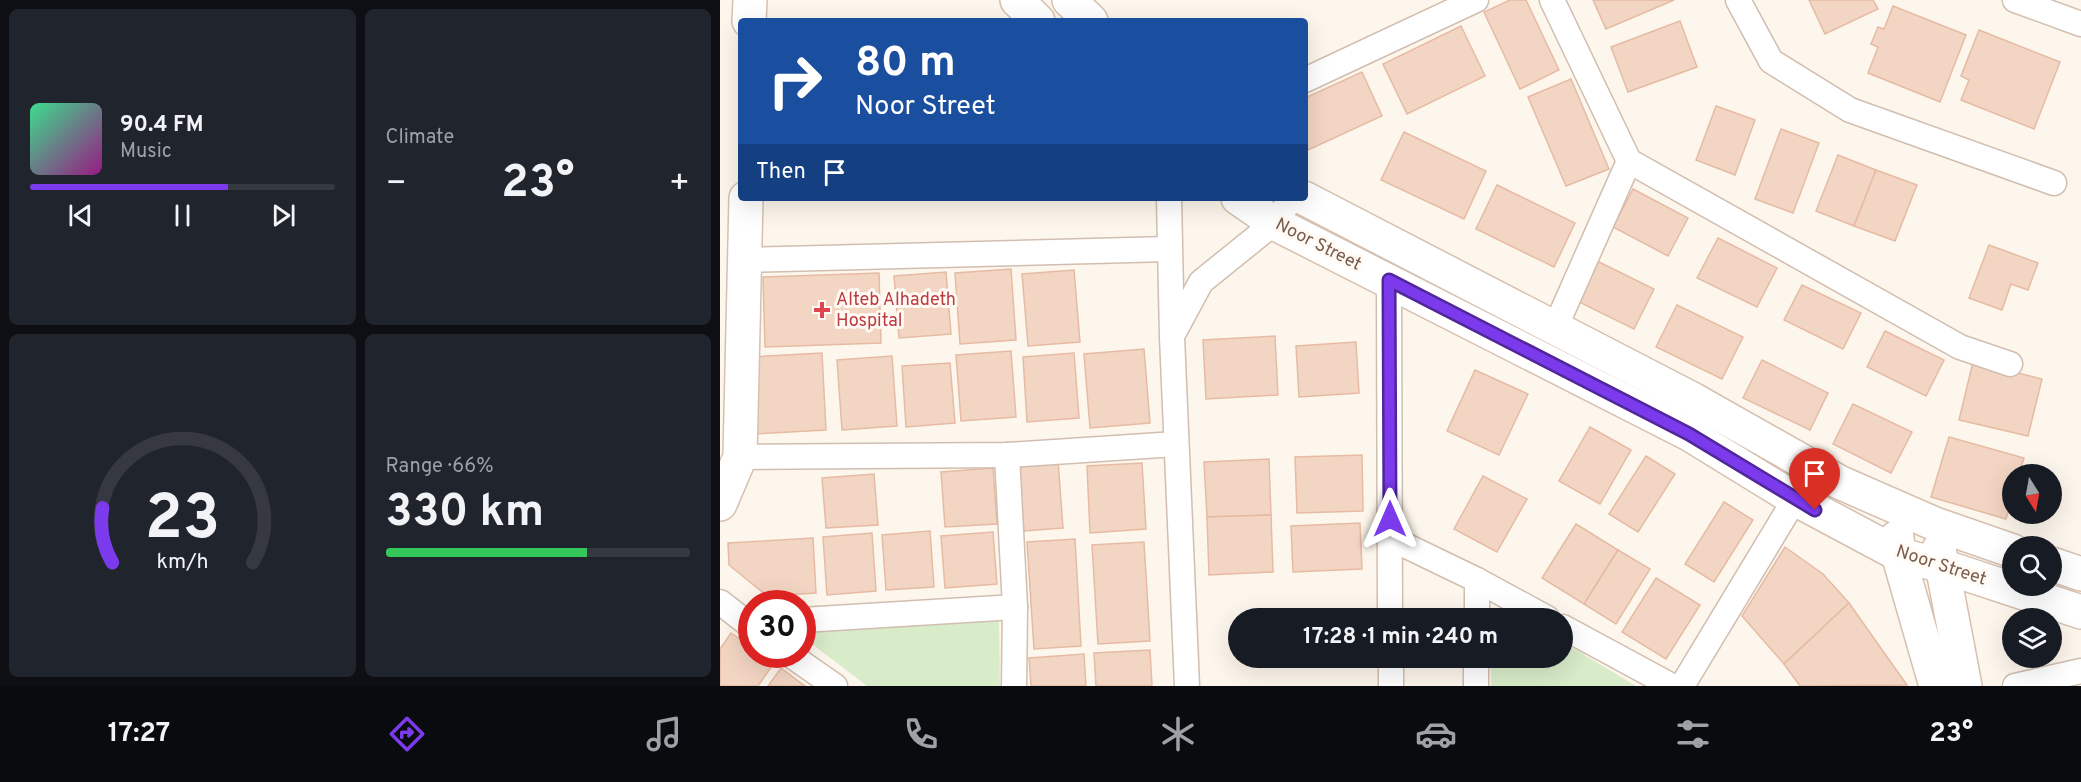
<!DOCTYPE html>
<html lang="en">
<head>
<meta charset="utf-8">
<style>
  body { margin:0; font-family:Overpass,sans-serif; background:#20242c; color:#f1f3f6; height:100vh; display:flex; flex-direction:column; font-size:22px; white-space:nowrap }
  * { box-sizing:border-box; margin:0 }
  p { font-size:20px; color:#9ea1a6 }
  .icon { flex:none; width:33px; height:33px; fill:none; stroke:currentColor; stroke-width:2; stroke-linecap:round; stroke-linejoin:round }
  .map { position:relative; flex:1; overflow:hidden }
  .details { display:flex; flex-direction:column; gap:9px; padding:9px; background:#0d0f14; width:720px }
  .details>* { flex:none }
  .top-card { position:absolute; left:18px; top:18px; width:570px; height:183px; border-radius:6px; box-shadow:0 6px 24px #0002; background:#1a4fa0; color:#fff; overflow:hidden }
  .needle { width:39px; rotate:169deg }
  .buttons { position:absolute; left:1282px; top:464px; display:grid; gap:12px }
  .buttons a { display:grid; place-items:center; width:60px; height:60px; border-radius:50%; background:#171b24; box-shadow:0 6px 24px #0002; font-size:30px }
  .speed { position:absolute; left:18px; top:590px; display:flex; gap:12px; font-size:30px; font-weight:700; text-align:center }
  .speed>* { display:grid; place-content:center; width:78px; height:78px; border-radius:50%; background:#171b24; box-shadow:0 6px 24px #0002; line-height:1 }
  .speed .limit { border:9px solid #d22; background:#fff; color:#111 }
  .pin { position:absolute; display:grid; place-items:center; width:51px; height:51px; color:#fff; margin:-62px -26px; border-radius:50% 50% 50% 0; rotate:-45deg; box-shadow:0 0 6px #0007 }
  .pin .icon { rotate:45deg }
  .me { position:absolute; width:66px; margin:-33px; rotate:0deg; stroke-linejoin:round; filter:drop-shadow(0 0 4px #0008) }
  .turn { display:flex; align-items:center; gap:21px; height:126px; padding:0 18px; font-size:27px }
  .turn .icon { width:78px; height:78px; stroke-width:2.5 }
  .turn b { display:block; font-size:42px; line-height:51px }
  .then { display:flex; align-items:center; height:57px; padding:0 18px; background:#0003; gap:12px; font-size:22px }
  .big { font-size:45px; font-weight:700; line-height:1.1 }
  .details .widget { flex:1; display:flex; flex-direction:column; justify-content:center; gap:9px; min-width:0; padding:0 21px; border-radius:9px; background:#20242c }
  .details .dial { align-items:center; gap:0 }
  .dial svg { height:156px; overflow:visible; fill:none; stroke:#363941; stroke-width:7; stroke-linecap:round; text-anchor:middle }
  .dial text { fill:#f1f3f6; stroke:none }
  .song { display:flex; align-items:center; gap:18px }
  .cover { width:72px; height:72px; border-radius:9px; background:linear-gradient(135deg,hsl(150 70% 55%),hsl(310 70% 35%)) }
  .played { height:6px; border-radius:3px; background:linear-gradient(90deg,#7c3aed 65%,#363941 65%) }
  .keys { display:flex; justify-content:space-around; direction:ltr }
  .heat { display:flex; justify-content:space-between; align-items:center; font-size:33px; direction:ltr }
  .charge { height:9px; border-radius:4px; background:linear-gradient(90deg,#34c759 66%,#363941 0) }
  .details .tiles { flex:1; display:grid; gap:9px; grid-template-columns:repeat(2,1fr) }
  .trip { position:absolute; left:508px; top:608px; width:345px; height:60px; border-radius:30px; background:#171b24; box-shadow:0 6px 24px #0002; font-weight:700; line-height:60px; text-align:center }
  .tab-bar { display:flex; height:96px; justify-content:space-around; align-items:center; background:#090b0e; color:#9ea1a6 }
  .tab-bar .icon { width:42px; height:42px }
  .tab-bar .selected { color:#7c3aed }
  .tab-bar b { font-size:27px; color:#f1f3f6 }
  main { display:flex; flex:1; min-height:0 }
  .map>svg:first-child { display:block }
</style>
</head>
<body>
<main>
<section class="details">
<div class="tiles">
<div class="widget">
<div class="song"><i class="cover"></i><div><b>90.4 FM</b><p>Music</p></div></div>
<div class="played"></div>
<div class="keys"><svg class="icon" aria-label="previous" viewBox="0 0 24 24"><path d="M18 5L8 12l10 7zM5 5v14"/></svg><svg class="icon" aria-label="pause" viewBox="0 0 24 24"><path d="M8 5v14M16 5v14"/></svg><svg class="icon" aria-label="next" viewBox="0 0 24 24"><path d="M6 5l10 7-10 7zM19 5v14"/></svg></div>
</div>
<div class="widget"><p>Climate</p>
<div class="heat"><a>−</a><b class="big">23°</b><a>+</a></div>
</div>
<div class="widget dial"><svg viewBox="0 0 100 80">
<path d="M14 69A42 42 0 1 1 86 69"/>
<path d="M14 69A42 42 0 0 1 9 41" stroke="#7c3aed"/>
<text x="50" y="56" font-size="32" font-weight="700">23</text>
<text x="50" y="72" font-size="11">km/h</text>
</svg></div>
<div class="widget"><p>Range · 66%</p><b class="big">330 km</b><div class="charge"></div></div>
</div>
</section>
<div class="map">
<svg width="1361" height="686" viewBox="0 0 1361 686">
  <rect width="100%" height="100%" fill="#fdf6ec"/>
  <!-- green -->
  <g fill="#d8ecc9">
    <polygon points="279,616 280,686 147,686 83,637 82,626"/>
    <polygon points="843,642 916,686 771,686 771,657 843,657"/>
  </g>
  <!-- building -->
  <g fill="#f3d5c3" stroke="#e6bba3" stroke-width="1.5">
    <polygon points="790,0 806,0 839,70 800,89 764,12"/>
    <polygon points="873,0 954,0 886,29"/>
    <polygon points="1089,0 1153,0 1158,9 1105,34"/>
    <polygon points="1173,6 1246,35 1220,102 1148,73 1158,47 1151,44 1158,27 1164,29"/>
    <polygon points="960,21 977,67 908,92 891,47"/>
    <polygon points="741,26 765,76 687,114 663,64"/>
    <polygon points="1259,30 1340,62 1314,129 1241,100 1249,80 1241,76"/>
    <polygon points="642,72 662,116 588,150 585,143 585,98"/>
    <polygon points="851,79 889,169 846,186 808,97"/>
    <polygon points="996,106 1035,120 1015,175 976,160"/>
    <polygon points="1061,129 1099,143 1073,213 1035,199"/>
    <polygon points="684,132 766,171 744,219 661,180"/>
    <polygon points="1118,155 1156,170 1134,226 1096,211"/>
    <polygon points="1156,170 1197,185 1175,241 1134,226"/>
    <polygon points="777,185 855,223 834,267 756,229"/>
    <polygon points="913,189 968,218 948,256 893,227"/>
    <polygon points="998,238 1057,268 1037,307 977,278"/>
    <polygon points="1269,245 1318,263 1308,290 1291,284 1282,310 1249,298"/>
    <polygon points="877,261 934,289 914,329 857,301"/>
    <polygon points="291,269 296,340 240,344 235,273"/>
    <polygon points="354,270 360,342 308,346 302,274"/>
    <polygon points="226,272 231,334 179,338 174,276"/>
    <polygon points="159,273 161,343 45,347 43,277"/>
    <polygon points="1082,285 1141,313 1123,349 1064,320"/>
    <polygon points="957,305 1023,337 1002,379 936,347"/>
    <polygon points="1165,331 1224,360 1206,396 1147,367"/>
    <polygon points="555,336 558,395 486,399 483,340"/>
    <polygon points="636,342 639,393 579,397 576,346"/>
    <polygon points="424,349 430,423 370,428 364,354"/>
    <polygon points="291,351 296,417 241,421 236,355"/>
    <polygon points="102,353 106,430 34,434 30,357"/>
    <polygon points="354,353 359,418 307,422 303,357"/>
    <polygon points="172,356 177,426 122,430 117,360"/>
    <polygon points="1042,360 1108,393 1090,430 1023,398"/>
    <polygon points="1253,362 1322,379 1308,436 1239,420"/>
    <polygon points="230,363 235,423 186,427 182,366"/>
    <polygon points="755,370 808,394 779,455 727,431"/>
    <polygon points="1133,404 1192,432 1171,473 1113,444"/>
    <polygon points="870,427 911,450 880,504 839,481"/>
    <polygon points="1229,437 1304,458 1299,474 1293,474 1293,496 1286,519 1211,497"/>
    <polygon points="642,455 643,511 577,513 575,457"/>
    <polygon points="926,456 955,474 918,532 889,514"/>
    <polygon points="549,459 551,515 487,517 484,462"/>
    <polygon points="338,461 343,528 304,531 298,465"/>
    <polygon points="422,463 426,529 370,533 367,466"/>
    <polygon points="273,468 277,524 225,527 221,472"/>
    <polygon points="154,474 158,525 106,528 102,478"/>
    <polygon points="763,476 807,499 777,552 734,529"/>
    <polygon points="1004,502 1033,520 994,582 965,564"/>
    <polygon points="551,515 553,572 489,575 487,517"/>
    <polygon points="640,523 642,569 573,572 571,526"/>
    <polygon points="856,524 898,550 864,604 822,578"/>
    <polygon points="210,531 214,587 166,590 162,535"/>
    <polygon points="273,532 277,584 225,588 221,536"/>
    <polygon points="152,533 156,591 107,595 103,537"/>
    <polygon points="93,538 96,593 47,596 9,565 8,543"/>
    <polygon points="355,539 361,646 314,649 307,542"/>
    <polygon points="424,542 430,641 378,644 372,545"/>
    <polygon points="1065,547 1103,574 1129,603 1064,664 1022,616"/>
    <polygon points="898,550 930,569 896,624 864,604"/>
    <polygon points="936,578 980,605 946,659 902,632"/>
    <polygon points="1129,603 1187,685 1080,686 1064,664"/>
    <polygon points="11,633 32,647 32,654 41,654 54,663 38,686 0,686 0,649"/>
    <polygon points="430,650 432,686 376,686 374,653"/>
    <polygon points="364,654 366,686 311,686 309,658"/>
    <polygon points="61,668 85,686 48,686"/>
  </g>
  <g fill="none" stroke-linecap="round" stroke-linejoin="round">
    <!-- street casing -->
    <g stroke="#d1beb0" stroke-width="27">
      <g id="street">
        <polyline points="832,0 909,161 1240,347 1290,364"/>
        <polyline points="1018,0 1051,61 1130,110 1334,183"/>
        <polyline points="1295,0 1361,24"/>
        <polyline points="585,80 756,0"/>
        <polyline points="449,198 452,337 467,686"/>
        <polyline points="25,260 449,249"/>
        <polyline points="669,280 670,618"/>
        <polyline points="835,328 909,161"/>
        <polyline points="453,334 481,282 554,223 572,198"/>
        <polyline points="287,455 295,607 294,686"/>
        <polyline points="20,457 287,455 456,444"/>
        <polyline points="670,538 757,580 827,618"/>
        <polyline points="0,602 32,627"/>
        <polyline points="757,618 757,580"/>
        <polyline points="82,620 295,607"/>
        <polyline points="843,627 952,686"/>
        <polyline points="69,654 115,686"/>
        <polyline points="671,657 671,686"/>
        <polyline points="756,686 756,657"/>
        <polyline points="962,686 1075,499"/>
        <polyline points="1295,686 1361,671"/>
      </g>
    </g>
    <!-- secondary casing -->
    <g stroke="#d6c0b0" stroke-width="36">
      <g id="secondary">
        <polyline points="297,0 318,21"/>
        <polyline points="349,0 371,21"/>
        <polyline points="29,21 30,0"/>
        <polyline points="518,198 554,223 969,434 1075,499 1178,554 1222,566 1361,612"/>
        <polyline points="584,198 974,400 1119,482 1215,524 1293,551"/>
        <polyline points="0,504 20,457 26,198"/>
        <polyline points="1177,537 1178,554 1216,686"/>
        <polyline points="1219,549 1245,686"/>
        <polyline points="1332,564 1361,574"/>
      </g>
    </g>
    <!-- street -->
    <use href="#street" stroke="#fff" stroke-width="24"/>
    <!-- secondary -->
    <use href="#secondary" stroke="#fff" stroke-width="33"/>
  </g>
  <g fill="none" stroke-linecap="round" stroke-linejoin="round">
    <!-- route casing -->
    <g stroke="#51269a" stroke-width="15">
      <polyline id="route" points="670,519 669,280 969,434 1095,510"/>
    </g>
    <!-- route -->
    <use href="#route" stroke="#7c3aed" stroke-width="10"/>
  </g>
  <!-- markers -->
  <path fill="#e0444e" stroke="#fffaf3" stroke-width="2" d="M99 301h6v6h6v6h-6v6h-6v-6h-6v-6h6z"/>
  <g text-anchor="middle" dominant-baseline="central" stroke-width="6" stroke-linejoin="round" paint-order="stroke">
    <!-- street labels -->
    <g font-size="18" fill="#7a5c4d" stroke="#fffaf3">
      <text transform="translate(598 245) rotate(27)">Noor Street</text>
      <text transform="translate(1221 566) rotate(18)">Noor Street</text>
    </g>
    <!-- health labels -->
    <g font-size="18" fill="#be3a42" stroke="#fffaf3" text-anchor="start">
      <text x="116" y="300">Alteb Alhadeth<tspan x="116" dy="21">Hospital</tspan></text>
    </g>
  </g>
</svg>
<div class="buttons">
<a><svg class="needle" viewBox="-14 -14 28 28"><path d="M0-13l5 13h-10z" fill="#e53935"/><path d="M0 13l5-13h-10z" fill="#9ea1a6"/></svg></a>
<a><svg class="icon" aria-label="search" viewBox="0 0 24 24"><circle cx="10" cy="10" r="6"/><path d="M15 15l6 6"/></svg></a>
<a><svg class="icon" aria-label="layers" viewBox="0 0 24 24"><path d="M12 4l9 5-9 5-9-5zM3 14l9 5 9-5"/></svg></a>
</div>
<div class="speed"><div class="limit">30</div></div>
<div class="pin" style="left:1095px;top:510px;background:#d93025"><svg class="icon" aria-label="arrive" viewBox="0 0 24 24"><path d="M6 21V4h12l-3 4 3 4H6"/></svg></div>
<svg class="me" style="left:670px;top:519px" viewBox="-20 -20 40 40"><path d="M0-17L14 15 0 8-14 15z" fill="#7c3aed" stroke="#fff" stroke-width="4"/></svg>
<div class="trip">17:28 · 1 min · 240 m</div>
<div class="top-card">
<div class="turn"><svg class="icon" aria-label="right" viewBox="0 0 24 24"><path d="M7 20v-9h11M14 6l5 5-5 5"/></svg><div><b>80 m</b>Noor Street</div></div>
<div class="then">Then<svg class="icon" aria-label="arrive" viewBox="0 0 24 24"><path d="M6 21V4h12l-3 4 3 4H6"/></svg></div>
</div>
</div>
</main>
<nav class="tab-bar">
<b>17:27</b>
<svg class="icon selected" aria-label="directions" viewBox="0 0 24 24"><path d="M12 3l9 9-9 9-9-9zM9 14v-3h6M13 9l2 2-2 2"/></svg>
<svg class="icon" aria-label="music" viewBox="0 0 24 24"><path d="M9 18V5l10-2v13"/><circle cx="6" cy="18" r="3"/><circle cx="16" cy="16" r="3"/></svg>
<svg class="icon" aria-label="phone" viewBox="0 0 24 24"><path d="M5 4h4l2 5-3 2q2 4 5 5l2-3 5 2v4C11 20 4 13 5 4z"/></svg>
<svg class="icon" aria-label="climate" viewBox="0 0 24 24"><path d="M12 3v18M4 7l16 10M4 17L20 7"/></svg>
<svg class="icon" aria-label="car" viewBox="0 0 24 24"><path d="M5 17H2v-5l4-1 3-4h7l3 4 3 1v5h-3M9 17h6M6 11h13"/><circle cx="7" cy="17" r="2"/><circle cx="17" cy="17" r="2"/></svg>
<svg class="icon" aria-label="filters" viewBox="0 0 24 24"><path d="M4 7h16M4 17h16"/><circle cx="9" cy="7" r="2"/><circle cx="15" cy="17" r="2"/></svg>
<b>23°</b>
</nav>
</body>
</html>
